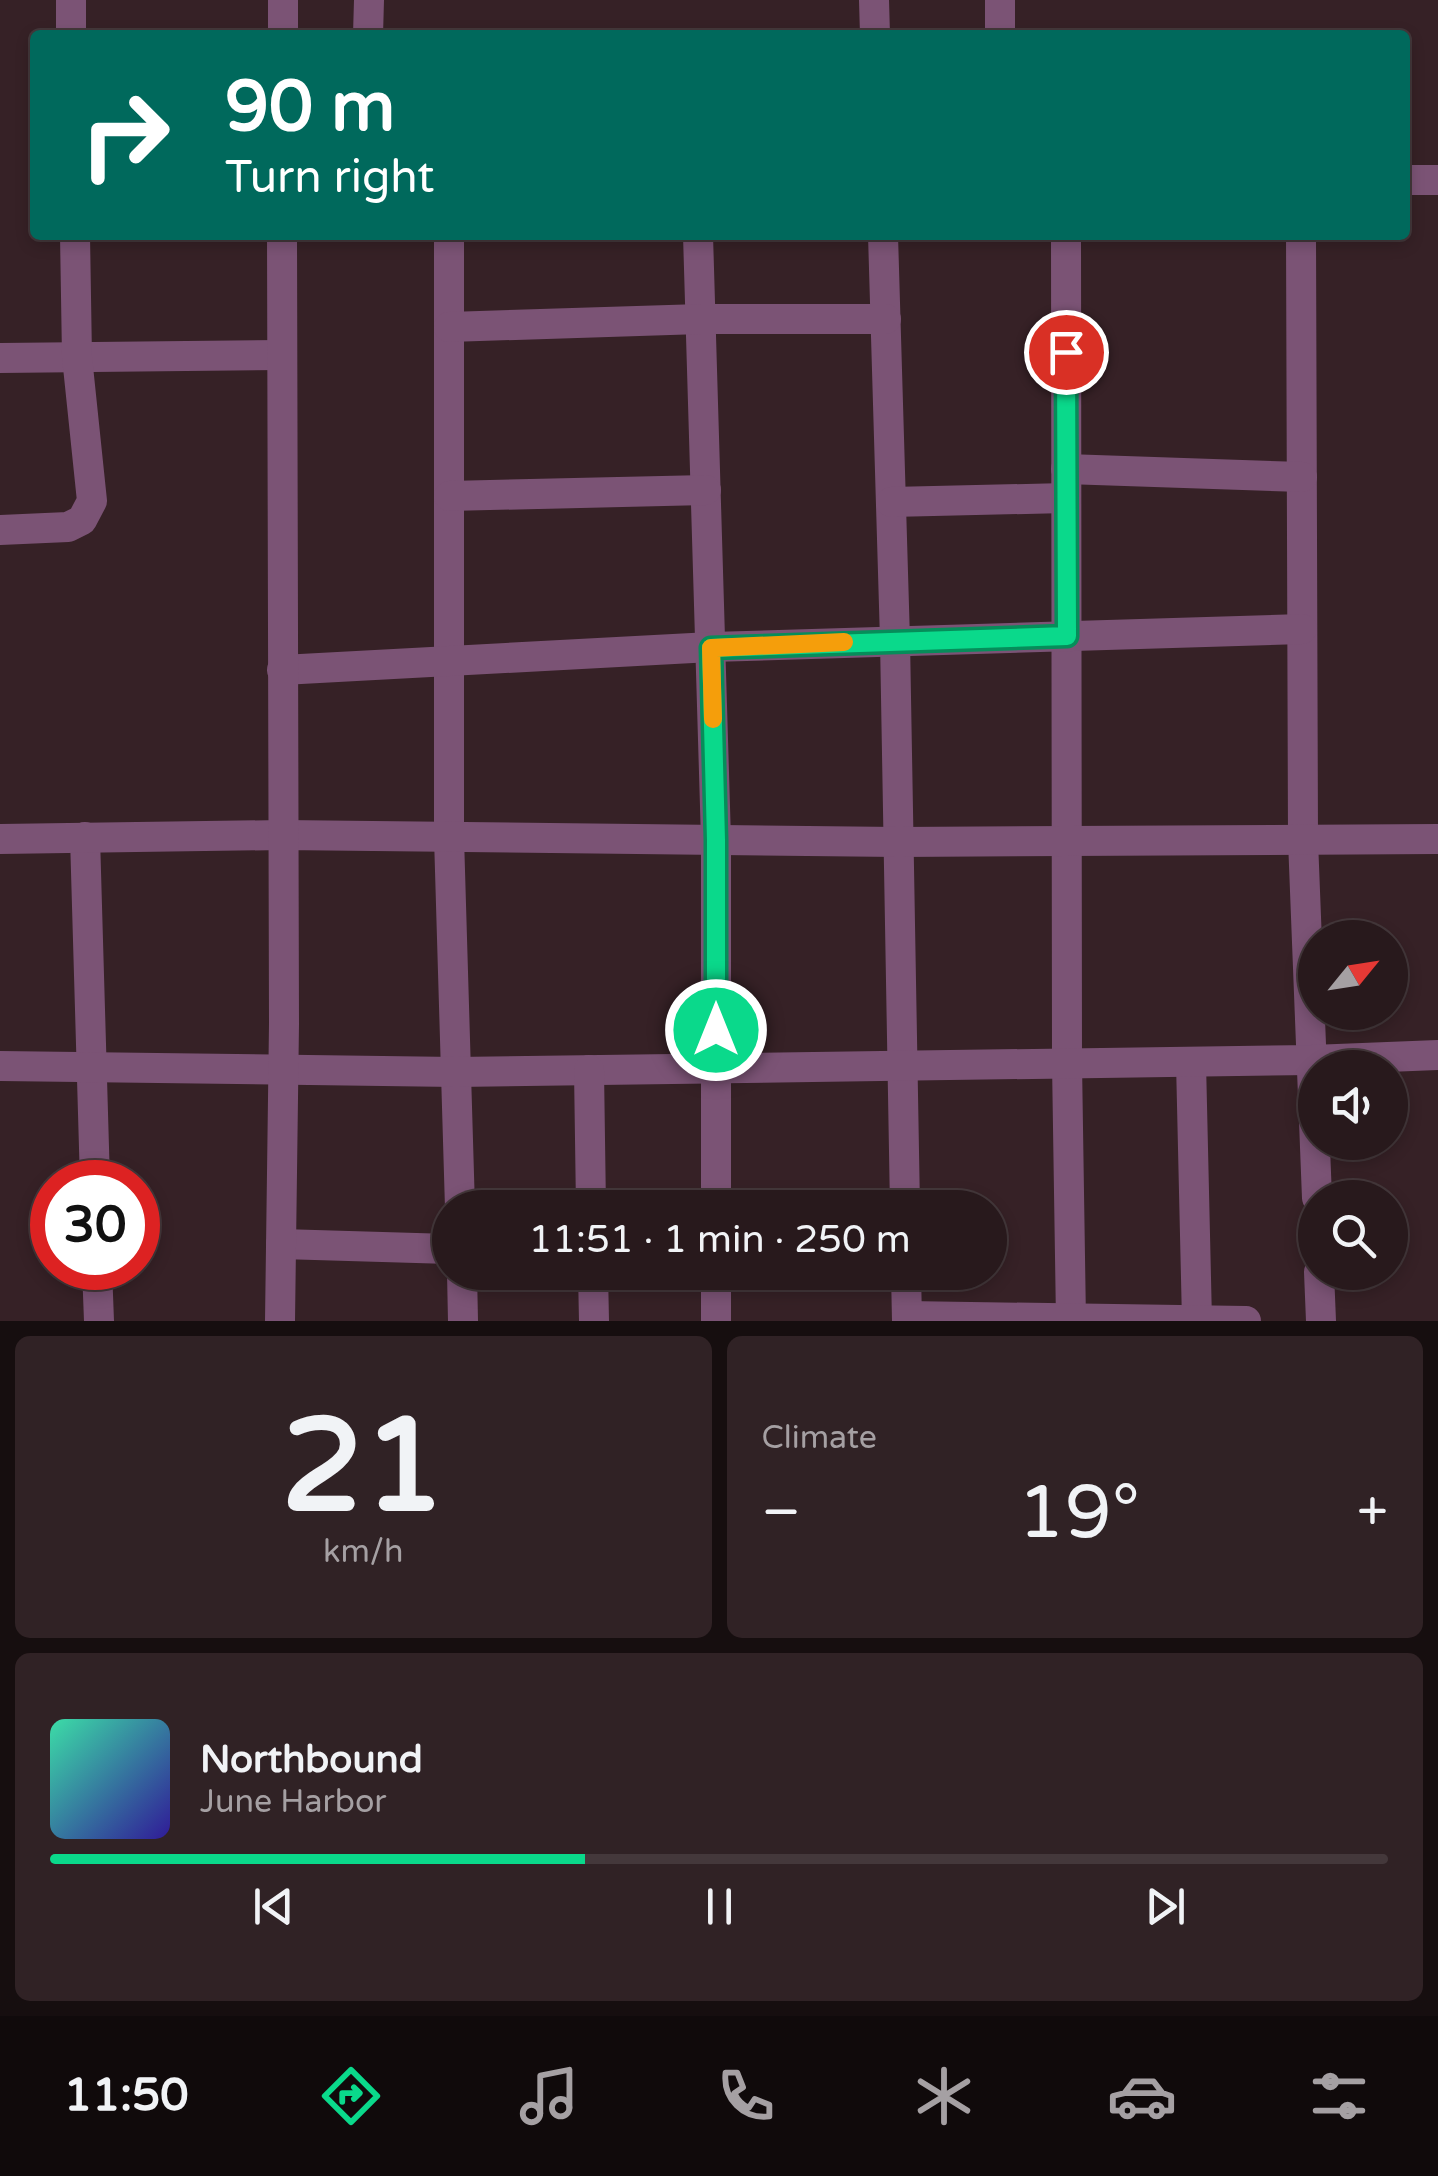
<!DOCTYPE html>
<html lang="en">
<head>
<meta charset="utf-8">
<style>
  body { margin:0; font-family:"Varela Round",sans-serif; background:#302225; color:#f1f3f6; height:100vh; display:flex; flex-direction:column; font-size:38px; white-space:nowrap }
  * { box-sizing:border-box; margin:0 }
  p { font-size:32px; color:#a5a0a3 }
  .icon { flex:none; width:55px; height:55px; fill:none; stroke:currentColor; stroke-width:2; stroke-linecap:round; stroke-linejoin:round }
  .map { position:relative; height:1321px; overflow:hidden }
  .side { display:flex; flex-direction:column; gap:15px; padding:15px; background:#160e0f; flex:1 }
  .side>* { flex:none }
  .hud { position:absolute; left:30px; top:30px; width:1380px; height:210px; border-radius:10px; box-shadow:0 5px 15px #0003,0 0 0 2px #44383b; background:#00695c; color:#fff; overflow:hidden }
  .needle { width:65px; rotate:60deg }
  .controls { position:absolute; left:1298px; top:920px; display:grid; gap:20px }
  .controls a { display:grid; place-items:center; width:110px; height:110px; border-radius:50%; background:#28191c; box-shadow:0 5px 15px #0003,0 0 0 2px #44383b; font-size:50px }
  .speed { position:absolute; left:30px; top:1160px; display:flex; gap:20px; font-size:50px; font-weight:700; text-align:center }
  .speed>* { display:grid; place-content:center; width:130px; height:130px; border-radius:50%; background:#28191c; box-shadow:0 5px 15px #0003,0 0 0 2px #44383b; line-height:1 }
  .speed .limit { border:15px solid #d22; background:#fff; color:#111 }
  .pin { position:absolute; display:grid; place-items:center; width:85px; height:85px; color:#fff; margin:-42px; border:5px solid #fff; border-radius:50%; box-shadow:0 2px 10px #0007 }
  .me { position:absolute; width:110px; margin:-55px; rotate:0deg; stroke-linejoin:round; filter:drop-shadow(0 0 8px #0008) }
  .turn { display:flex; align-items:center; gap:35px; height:210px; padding:0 30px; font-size:45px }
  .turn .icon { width:130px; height:130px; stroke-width:2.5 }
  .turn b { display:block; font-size:70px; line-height:85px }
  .big { font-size:75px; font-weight:600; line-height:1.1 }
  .side .widget { flex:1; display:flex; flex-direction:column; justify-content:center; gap:15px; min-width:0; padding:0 35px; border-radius:15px; background:#302225 }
  .side .dial { align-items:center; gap:0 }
  .dial b { font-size:130px; line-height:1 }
  .song { display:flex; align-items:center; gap:30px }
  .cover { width:120px; height:120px; border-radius:15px; background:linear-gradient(135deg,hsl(160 70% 55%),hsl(250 70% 35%)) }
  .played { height:10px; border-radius:5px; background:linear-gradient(90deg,#0ad98b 40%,#44383b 40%) }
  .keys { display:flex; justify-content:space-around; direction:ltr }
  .heat { display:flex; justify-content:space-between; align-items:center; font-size:55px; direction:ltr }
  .side .tiles { flex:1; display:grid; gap:15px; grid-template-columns:1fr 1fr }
  .widget:last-child { grid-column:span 2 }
  .trip { position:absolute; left:432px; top:1190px; width:575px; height:100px; border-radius:50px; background:#28191c; box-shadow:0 5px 15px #0003,0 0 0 2px #44383b; font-weight:600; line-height:100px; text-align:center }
  .dock { display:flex; height:160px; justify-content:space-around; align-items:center; background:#100a0b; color:#a5a0a3 }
  .dock .icon { width:70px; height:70px }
  .dock .on { color:#0ad98b }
  .dock b { font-size:45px; color:#f1f3f6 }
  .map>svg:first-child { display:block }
</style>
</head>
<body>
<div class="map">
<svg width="1438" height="1321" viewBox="0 0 1438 1321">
  <rect width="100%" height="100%" fill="#362126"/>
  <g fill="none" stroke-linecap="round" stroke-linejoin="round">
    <!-- minor -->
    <g stroke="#7b5375" stroke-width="30">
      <polyline points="71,0 71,35"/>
      <polyline points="874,0 875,35"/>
      <polyline points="283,35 283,0"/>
      <polyline points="368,35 369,0"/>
      <polyline points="1000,35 1000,0"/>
      <polyline points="1405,180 1438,180"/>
      <polyline points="449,235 449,837 460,1208"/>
      <polyline points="698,235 716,840 716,1208"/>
      <polyline points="883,235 895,640 905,1208"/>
      <polyline points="1066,235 1067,1063 1071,1321"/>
      <polyline points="1301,235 1303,840 1317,1198"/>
      <polyline points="449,327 701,319 886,319"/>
      <polyline points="0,358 282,355"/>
      <polyline points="1066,469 1302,477"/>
      <polyline points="449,496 706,490"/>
      <polyline points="891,502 1066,498"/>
      <polyline points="0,530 68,527 82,520 92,501 77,357 75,235"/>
      <polyline points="282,670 711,647 1302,629"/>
      <polyline points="85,837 95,1182"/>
      <polyline points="0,839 282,835 898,842 1438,839"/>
      <polyline points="1191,1062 1197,1321"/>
      <polyline points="0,1066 456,1072 1312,1060 1438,1055"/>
      <polyline points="589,1070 591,1208"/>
      <polyline points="281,1244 450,1249"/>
      <polyline points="97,1268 99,1321"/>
      <polyline points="462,1272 463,1321"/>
      <polyline points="593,1272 594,1321"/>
      <polyline points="716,1272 716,1321"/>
      <polyline points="906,1272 907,1321"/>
      <polyline points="1319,1272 1321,1321"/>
      <polyline points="907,1316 1246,1321"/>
      <polyline points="280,1321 284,1024 282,235"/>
    </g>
  </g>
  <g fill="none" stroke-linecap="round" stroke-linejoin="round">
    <!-- route casing -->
    <g stroke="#068d5a" stroke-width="25">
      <polyline id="route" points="716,1030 716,840 711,648 1067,636 1066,352"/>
    </g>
    <!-- route -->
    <use href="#route" stroke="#0ad98b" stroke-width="18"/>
    <!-- slow -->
    <polyline stroke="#f59e0b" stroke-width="18" points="713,719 711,648 844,642"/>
  </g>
</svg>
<div class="controls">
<a><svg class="needle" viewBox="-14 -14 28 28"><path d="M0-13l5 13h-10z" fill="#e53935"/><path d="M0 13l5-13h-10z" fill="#a5a0a3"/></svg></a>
<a><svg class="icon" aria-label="sound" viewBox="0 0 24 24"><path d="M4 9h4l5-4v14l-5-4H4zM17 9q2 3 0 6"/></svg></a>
<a><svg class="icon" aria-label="search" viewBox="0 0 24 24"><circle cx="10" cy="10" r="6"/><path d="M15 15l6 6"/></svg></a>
</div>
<div class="speed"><div class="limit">30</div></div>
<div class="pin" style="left:1066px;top:352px;background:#d93025"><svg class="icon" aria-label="arrive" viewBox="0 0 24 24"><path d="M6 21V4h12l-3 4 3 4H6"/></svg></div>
<svg class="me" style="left:716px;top:1030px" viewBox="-20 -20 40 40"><circle r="17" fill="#0ad98b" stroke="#fff" stroke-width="3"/><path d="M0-11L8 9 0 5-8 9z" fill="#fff"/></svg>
<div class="trip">11:51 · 1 min · 250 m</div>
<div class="hud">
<div class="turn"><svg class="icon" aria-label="right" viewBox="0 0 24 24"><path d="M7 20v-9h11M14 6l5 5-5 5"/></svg><div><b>90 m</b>Turn right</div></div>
</div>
</div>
<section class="side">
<div class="tiles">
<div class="widget dial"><b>21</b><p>km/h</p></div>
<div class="widget"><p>Climate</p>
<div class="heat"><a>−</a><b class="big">19°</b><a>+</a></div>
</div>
<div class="widget">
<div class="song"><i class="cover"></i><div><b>Northbound</b><p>June Harbor</p></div></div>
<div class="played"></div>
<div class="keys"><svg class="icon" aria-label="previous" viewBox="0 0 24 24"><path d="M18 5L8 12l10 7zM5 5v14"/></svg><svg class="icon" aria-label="pause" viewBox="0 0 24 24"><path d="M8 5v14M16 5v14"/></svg><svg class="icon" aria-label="next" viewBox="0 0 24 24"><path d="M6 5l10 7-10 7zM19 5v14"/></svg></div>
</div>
</div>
</section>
<nav class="dock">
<b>11:50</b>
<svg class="icon on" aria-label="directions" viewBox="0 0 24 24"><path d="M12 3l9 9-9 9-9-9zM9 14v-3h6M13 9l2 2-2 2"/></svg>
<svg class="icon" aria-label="music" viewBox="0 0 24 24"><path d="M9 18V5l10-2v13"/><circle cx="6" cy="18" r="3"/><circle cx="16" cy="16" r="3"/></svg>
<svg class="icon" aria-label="phone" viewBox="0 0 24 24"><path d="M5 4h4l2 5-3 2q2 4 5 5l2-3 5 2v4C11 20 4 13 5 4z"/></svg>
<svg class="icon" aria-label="climate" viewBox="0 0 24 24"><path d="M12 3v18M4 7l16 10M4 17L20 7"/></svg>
<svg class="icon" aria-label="car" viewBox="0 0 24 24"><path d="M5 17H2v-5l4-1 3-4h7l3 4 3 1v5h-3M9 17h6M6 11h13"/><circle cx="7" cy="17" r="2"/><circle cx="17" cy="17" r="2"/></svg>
<svg class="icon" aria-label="filters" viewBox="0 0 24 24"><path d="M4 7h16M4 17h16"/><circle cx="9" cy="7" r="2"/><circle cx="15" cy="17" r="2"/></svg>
</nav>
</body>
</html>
